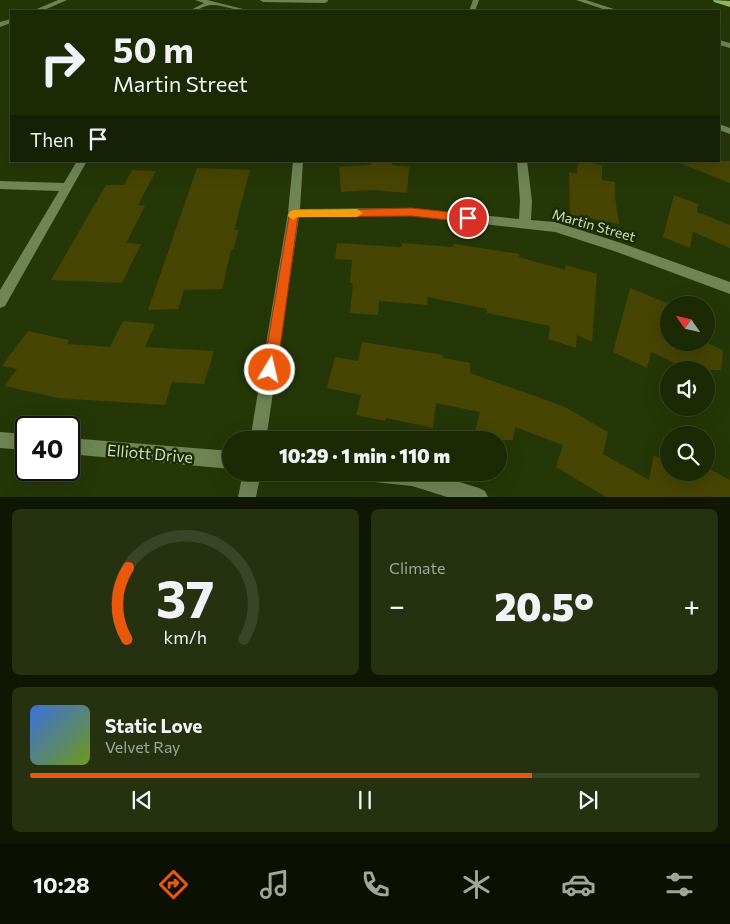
<!DOCTYPE html>
<html lang="en">
<head>
<meta charset="utf-8">
<style>
  body { margin:0; font-family:Commissioner,sans-serif; background:#25310f; color:#f1f3f6; height:100vh; display:flex; flex-direction:column; font-size:19px; white-space:nowrap }
  * { box-sizing:border-box; margin:0 }
  p { font-size:16px; color:#a0a69a }
  .icon { flex:none; width:28px; height:28px; fill:none; stroke:currentColor; stroke-width:2; stroke-linecap:round; stroke-linejoin:round }
  .map { position:relative; height:497px; overflow:hidden }
  .drawer { display:flex; flex-direction:column; gap:12px; padding:12px; background:#0f1703; flex:1 }
  .drawer>* { flex:none }
  .guide { position:absolute; left:10px; top:10px; width:710px; height:152px; border-radius:0px; box-shadow:0 5px 20px #0002,0 0 0 1px #3a4527; background:#1c2905; color:#f1f3f6; overflow:hidden }
  .needle { width:32px; rotate:304deg }
  .controls { position:absolute; left:660px; top:296px; display:grid; gap:10px }
  .controls a { display:grid; place-items:center; width:55px; height:55px; border-radius:50%; background:#1c2905; box-shadow:0 5px 20px #0002,0 0 0 1px #3a4527; font-size:25px }
  .speed { position:absolute; left:15px; top:416px; display:flex; gap:10px; font-size:25px; font-weight:700; text-align:center }
  .speed>* { display:grid; place-content:center; width:65px; height:65px; border-radius:50%; background:#1c2905; box-shadow:0 5px 20px #0002,0 0 0 1px #3a4527; line-height:1 }
  .speed .limit { border:2px solid #111; border-radius:8px; background:#fff; color:#111 }
  .pin { position:absolute; display:grid; place-items:center; width:42px; height:42px; color:#fff; margin:-21px; border:2px solid #fff; border-radius:50%; box-shadow:0 1px 5px #0007 }
  .me { position:absolute; width:55px; margin:-28px; rotate:9deg; stroke-linejoin:round; filter:drop-shadow(0 0 4px #0008) }
  .turn { display:flex; align-items:center; gap:18px; height:105px; padding:0 20px; font-size:22px }
  .turn .icon { width:65px; height:65px; stroke-width:2.5 }
  .turn b { display:block; font-size:35px; line-height:42px }
  .then { display:flex; align-items:center; height:48px; padding:0 20px; background:#0003; gap:10px; font-size:19px }
  .big { font-size:38px; font-weight:800; line-height:1.1 }
  .drawer .tile { flex:1; display:flex; flex-direction:column; justify-content:center; gap:8px; min-width:0; padding:0 18px; border-radius:8px; background:#25310f }
  .drawer .dial { align-items:center; gap:0 }
  .dial svg { height:130px; overflow:visible; fill:none; stroke:#3a4527; stroke-width:7; stroke-linecap:round; text-anchor:middle }
  .dial text { fill:#f1f3f6; stroke:none }
  .song { display:flex; align-items:center; gap:15px }
  .cover { width:60px; height:60px; border-radius:8px; background:linear-gradient(135deg,hsl(220 70% 55%),hsl(80 70% 35%)) }
  .played { height:5px; border-radius:2px; background:linear-gradient(90deg,#ea580c 75%,#3a4527 75%) }
  .keys { display:flex; justify-content:space-around; direction:ltr }
  .heat { display:flex; justify-content:space-between; align-items:center; font-size:28px; direction:ltr }
  .drawer .tiles { flex:1; display:grid; gap:12px; grid-template-columns:1fr 1fr }
  .tile:last-child { grid-column:span 2 }
  .trip { position:absolute; left:222px; top:431px; width:285px; height:50px; border-radius:25px; background:#1c2905; box-shadow:0 5px 20px #0002,0 0 0 1px #3a4527; font-weight:800; line-height:50px; text-align:center }
  .dock { display:flex; height:80px; justify-content:space-around; align-items:center; background:#0b1002; color:#a0a69a }
  .dock .icon { width:35px; height:35px }
  .dock .selected { color:#ea580c }
  .dock b { font-size:22px; color:#f1f3f6 }
  .map>svg:first-child { display:block }
</style>
</head>
<body>
<div class="map">
<svg width="730" height="497" viewBox="0 0 730 497">
  <rect width="100%" height="100%" fill="#253707"/>
  <!-- building -->
  <g fill="#464504">
    <polygon points="370,161 392,161 392,165 409,167 407,193 373,190 341,192 339,167 371,165"/>
    <polygon points="578,161 602,165 602,180 615,182 615,197 619,224 570,214 569,172 577,174"/>
    <polygon points="677,161 730,161 730,183 677,162"/>
    <polygon points="197,168 250,170 234,230 239,230 233,250 231,250 222,289 184,290 178,309 148,310"/>
    <polygon points="132,170 156,171 138,205 145,206 126,243 141,244 122,283 51,280 106,185 124,185"/>
    <polygon points="674,195 698,204 697,212 730,225 730,248 693,232 690,248 663,237"/>
    <polygon points="337,243 401,247 402,243 453,247 454,244 519,254 519,257 565,270 566,265 597,274 592,342 577,335 576,348 548,339 550,326 487,313 487,309 427,297 427,305 379,301 378,315 350,313 353,283 350,283 352,260 335,259"/>
    <polygon points="630,288 669,304 669,342 705,342 723,350 721,370 690,370 651,352 647,368 613,352"/>
    <polygon points="123,321 155,324 145,347 214,351 204,384 172,382 165,405 58,398 5,386 17,369 2,366 28,331 69,340 67,344 110,347"/>
    <polygon points="362,342 444,355 443,358 470,363 470,373 565,407 608,432 603,454 649,480 654,455 669,464 669,472 706,472 706,467 730,480 730,497 606,497 556,467 563,445 515,427 513,440 473,440 480,412 436,403 433,428 386,418 385,421 356,415 361,395 327,388 335,357 358,361"/>
  </g>
  <g fill="none" stroke-linecap="round" stroke-linejoin="round">
    <!-- minor -->
    <g fill="#6f8555" fill-rule="evenodd">
      <polygon points="58,0 67,0 42,11 32,11"/>
      <path d="M 195,0 L 207,0 L 251,11 C 237,12 222,4 211,5 C 203,6 197,11 189,11 L 204,3 Z"/>
      <polygon points="260,0 328,0 328,1 325,3 263,2"/>
      <polygon points="473,0 479,0 475,11 469,11"/>
      <polygon points="576,0 586,0 620,11 609,11"/>
      <polygon points="11,19 11,23 0,27 0,22"/>
      <polygon points="719,40 730,43 730,48 719,45"/>
      <polygon points="719,124 730,128 730,134 719,130"/>
      <polygon points="77,161 87,161 5,306 0,308 0,290 59,191 0,189 0,181 64,183"/>
      <polygon points="293,161 303,161 300,209 411,208 519,219 520,201 517,161 527,161 532,201 531,220 555,222 621,243 730,282 730,294 617,252 555,232 411,216 299,217 266,440 250,440 288,213"/>
      <polygon points="0,432 26,434 26,450 0,448"/>
      <polygon points="69,438 231,451 231,469 69,454"/>
      <polygon points="243,472 261,472 256,497 238,497"/>
      <polygon points="356,472 427,472 479,488 485,491 488,497 447,497 412,486 365,481 359,478"/>
    </g>
    <!-- highway -->
    <polygon fill="#90b85c" fill-rule="evenodd" points="713,0 730,1 730,7 714,2"/>
  </g>
  <!-- route -->
  <polygon fill="#ea580c" stroke="#983908" points="411,208 468,214 473,218 468,222 411,216 298,217 277,370 275,375 270,377 265,375 263,370 290,211"/>
  <!-- slow -->
  <polygon fill="#f59e0b" points="357,209 363,213 357,217 298,217 293,220 288,216 290,211 294,210"/>
  <g text-anchor="middle" dominant-baseline="central" stroke-width="5" stroke-linejoin="round" paint-order="stroke">
    <!-- street labels -->
    <g font-size="14" fill="#cedbc1" stroke="#1b2d00">
      <text transform="translate(594 225) rotate(16)">Martin Street</text>
    </g>
    <!-- near-street labels -->
    <g font-size="16" fill="#cedbc1" stroke="#1b2d00">
      <text transform="translate(150 453) rotate(5)">Elliott Drive</text>
    </g>
  </g>
</svg>
<div class="controls">
<a><svg class="needle" viewBox="-14 -14 28 28"><path d="M0-13l5 13h-10z" fill="#e53935"/><path d="M0 13l5-13h-10z" fill="#a0a69a"/></svg></a>
<a><svg class="icon" aria-label="sound" viewBox="0 0 24 24"><path d="M4 9h4l5-4v14l-5-4H4zM17 9q2 3 0 6"/></svg></a>
<a><svg class="icon" aria-label="search" viewBox="0 0 24 24"><circle cx="10" cy="10" r="6"/><path d="M15 15l6 6"/></svg></a>
</div>
<div class="speed"><div class="limit">40</div></div>
<div class="pin" style="left:468px;top:218px;background:#d93025"><svg class="icon" aria-label="arrive" viewBox="0 0 24 24"><path d="M6 21V4h12l-3 4 3 4H6"/></svg></div>
<svg class="me" style="left:270px;top:370px" viewBox="-20 -20 40 40"><circle r="17" fill="#ea580c" stroke="#fff" stroke-width="3"/><path d="M0-11L8 9 0 5-8 9z" fill="#fff"/></svg>
<div class="trip">10:29 · 1 min · 110 m</div>
<div class="guide">
<div class="turn"><svg class="icon" aria-label="right" viewBox="0 0 24 24"><path d="M7 20v-9h11M14 6l5 5-5 5"/></svg><div><b>50 m</b>Martin Street</div></div>
<div class="then">Then<svg class="icon" aria-label="arrive" viewBox="0 0 24 24"><path d="M6 21V4h12l-3 4 3 4H6"/></svg></div>
</div>
</div>
<section class="drawer">
<div class="tiles">
<div class="tile dial"><svg viewBox="0 0 100 80">
<path d="M14 69A42 42 0 1 1 86 69"/>
<path d="M14 69A42 42 0 0 1 15 25" stroke="#ea580c"/>
<text x="50" y="56" font-size="32" font-weight="700">37</text>
<text x="50" y="72" font-size="11">km/h</text>
</svg></div>
<div class="tile"><p>Climate</p>
<div class="heat"><a>−</a><b class="big">20.5°</b><a>+</a></div>
</div>
<div class="tile">
<div class="song"><i class="cover"></i><div><b>Static Love</b><p>Velvet Ray</p></div></div>
<div class="played"></div>
<div class="keys"><svg class="icon" aria-label="previous" viewBox="0 0 24 24"><path d="M18 5L8 12l10 7zM5 5v14"/></svg><svg class="icon" aria-label="pause" viewBox="0 0 24 24"><path d="M8 5v14M16 5v14"/></svg><svg class="icon" aria-label="next" viewBox="0 0 24 24"><path d="M6 5l10 7-10 7zM19 5v14"/></svg></div>
</div>
</div>
</section>
<nav class="dock">
<b>10:28</b>
<svg class="icon selected" aria-label="directions" viewBox="0 0 24 24"><path d="M12 3l9 9-9 9-9-9zM9 14v-3h6M13 9l2 2-2 2"/></svg>
<svg class="icon" aria-label="music" viewBox="0 0 24 24"><path d="M9 18V5l10-2v13"/><circle cx="6" cy="18" r="3"/><circle cx="16" cy="16" r="3"/></svg>
<svg class="icon" aria-label="phone" viewBox="0 0 24 24"><path d="M5 4h4l2 5-3 2q2 4 5 5l2-3 5 2v4C11 20 4 13 5 4z"/></svg>
<svg class="icon" aria-label="climate" viewBox="0 0 24 24"><path d="M12 3v18M4 7l16 10M4 17L20 7"/></svg>
<svg class="icon" aria-label="car" viewBox="0 0 24 24"><path d="M5 17H2v-5l4-1 3-4h7l3 4 3 1v5h-3M9 17h6M6 11h13"/><circle cx="7" cy="17" r="2"/><circle cx="17" cy="17" r="2"/></svg>
<svg class="icon" aria-label="filters" viewBox="0 0 24 24"><path d="M4 7h16M4 17h16"/><circle cx="9" cy="7" r="2"/><circle cx="15" cy="17" r="2"/></svg>
</nav>
</body>
</html>
